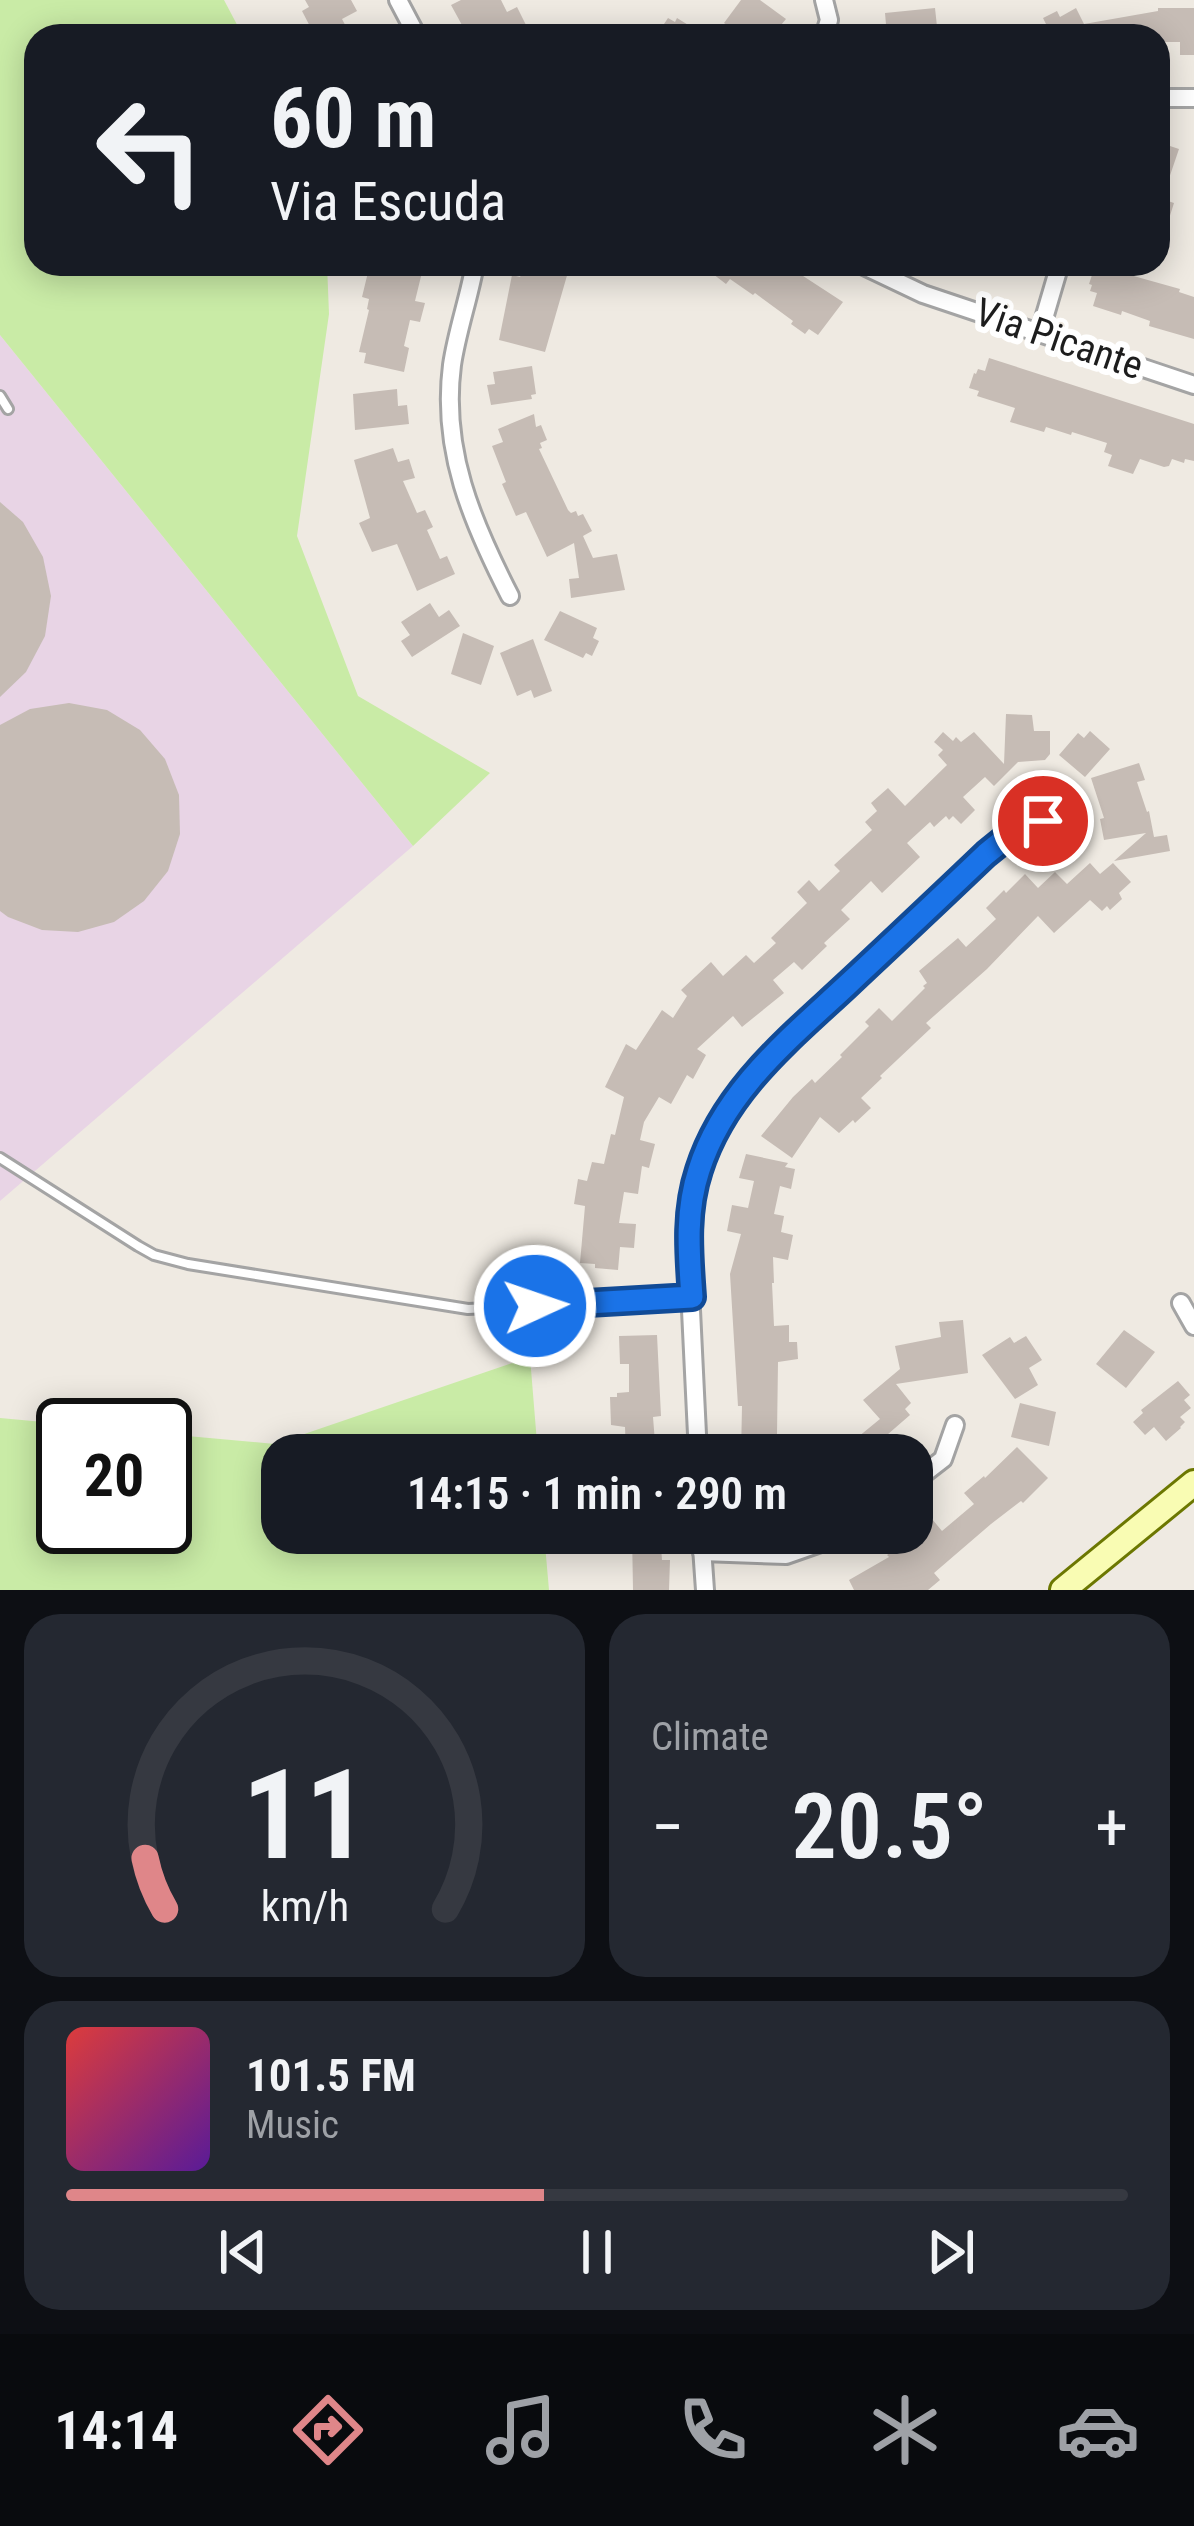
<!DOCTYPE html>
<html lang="en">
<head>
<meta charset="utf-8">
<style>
  body { margin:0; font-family:"Roboto Condensed",sans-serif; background:#242831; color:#f1f3f6; height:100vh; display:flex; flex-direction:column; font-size:45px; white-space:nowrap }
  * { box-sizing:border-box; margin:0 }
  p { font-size:39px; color:#9ea1a6 }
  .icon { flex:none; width:66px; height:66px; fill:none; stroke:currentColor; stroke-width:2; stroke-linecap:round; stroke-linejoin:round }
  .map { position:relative; height:1590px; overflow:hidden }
  .drawer { display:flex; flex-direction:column; gap:24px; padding:24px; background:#0d0f14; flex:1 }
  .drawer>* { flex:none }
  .top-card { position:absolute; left:24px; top:24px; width:1146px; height:252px; border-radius:36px; box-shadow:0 6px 30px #0003; background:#171b24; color:#f1f3f6; overflow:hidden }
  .speed { position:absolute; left:36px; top:1398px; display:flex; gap:24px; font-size:60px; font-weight:700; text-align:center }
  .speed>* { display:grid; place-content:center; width:156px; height:156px; border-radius:50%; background:#171b24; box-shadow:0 6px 30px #0003; line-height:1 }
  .speed .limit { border:6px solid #111; border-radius:18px; background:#fff; color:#111 }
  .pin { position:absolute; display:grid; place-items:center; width:102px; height:102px; color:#fff; margin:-51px; border:6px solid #fff; border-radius:50%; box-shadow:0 3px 12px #0007 }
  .me { position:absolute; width:132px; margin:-66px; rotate:87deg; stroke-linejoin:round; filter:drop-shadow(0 0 9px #0008) }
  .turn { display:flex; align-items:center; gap:42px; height:252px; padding:0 48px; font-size:54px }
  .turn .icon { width:156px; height:156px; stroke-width:2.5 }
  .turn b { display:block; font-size:84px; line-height:102px }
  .big { font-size:90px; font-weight:600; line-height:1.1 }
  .drawer .widget { flex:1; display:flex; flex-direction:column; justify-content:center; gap:18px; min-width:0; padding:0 42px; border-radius:36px; background:#242831 }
  .drawer .dial { align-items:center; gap:0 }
  .dial svg { height:312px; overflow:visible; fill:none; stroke:#363941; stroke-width:7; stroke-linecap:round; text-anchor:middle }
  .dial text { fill:#f1f3f6; stroke:none }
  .song { display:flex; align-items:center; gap:36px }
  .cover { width:144px; height:144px; border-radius:18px; background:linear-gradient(135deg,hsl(0 70% 55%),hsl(270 70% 35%)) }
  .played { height:12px; border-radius:6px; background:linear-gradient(90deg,#df8689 45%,#363941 45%) }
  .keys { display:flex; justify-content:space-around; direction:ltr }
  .heat { display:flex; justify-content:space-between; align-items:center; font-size:66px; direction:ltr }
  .drawer .tiles { flex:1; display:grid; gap:24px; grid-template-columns:1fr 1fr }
  .widget:last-child { grid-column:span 2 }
  .trip { position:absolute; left:261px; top:1434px; width:672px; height:120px; border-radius:36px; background:#171b24; box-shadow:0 6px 30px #0003; font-weight:600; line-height:120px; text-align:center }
  .dock { display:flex; height:192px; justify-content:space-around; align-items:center; background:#090b0e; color:#9ea1a6 }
  .dock .icon { width:84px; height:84px }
  .dock .active { color:#df8689 }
  .dock b { font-size:54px; color:#f1f3f6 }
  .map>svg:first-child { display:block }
</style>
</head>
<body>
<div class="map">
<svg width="1194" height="1590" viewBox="0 0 1194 1590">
  <rect width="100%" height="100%" fill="#efeae2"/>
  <!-- industrial -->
  <polygon fill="#e8d4e5" points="0,335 413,846 0,1201"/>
  <!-- grass -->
  <g fill="#c9eba6">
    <polygon points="0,0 224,0 243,36 36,36 36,264 327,264 329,314 297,536 358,696 490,773 413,846 0,335"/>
    <polygon points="530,1357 538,1455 282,1455 282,1533 544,1533 549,1590 0,1590 0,1418 76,1425 63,1425 63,1527 165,1527 165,1434 275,1444"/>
  </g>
  <!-- building -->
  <g fill="#c6bcb5">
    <polygon points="305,0 351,0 357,11 342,19 351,36 315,36 302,11 309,7"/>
    <polygon points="461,0 501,0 507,12 517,7 526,25 519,28 523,36 468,36 451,5"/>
    <polygon points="741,0 760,0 786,19 772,36 742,36 724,23"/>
    <polygon points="935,8 938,36 887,36 885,13"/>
    <polygon points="1076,8 1084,24 1158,11 1158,8 1194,8 1194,55 1180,55 1180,42 1158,42 1158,36 1023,36 1046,24 1043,18 1057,11 1060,17"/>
    <polygon points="668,18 675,22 677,18 706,36 656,36"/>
    <polygon points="1158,142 1179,149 1162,199 1174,203 1161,244 1158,243"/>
    <polygon points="370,264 424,264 415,301 425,303 420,322 410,320 404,346 409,348 404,372 364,363 366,353 359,352 369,310 367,309 369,299 362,297"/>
    <polygon points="526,264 568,272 545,352 499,340 512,275 520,277"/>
    <polygon points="700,264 771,264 779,269 783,264 802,264 798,270 800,274 843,302 818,335 809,329 805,334 791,324 793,321 755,293 753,295 730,279 726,284"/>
    <polygon points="1105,268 1180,289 1179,292 1194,297 1194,339 1149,326 1150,321 1122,311 1121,315 1093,306 1097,293 1090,291 1092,285 1089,284 1094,269 1104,272"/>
    <polygon points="989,358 1194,424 1194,461 1185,459 1184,463 1172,459 1169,466 1164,467 1140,459 1133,474 1108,466 1112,455 1104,452 1107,443 1072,432 1071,435 1046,427 1044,432 1010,422 1015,408 977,396 979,391 969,388 974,373 976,374 978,369 985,371"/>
    <polygon points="532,366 536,394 531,395 532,399 491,405 487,385 495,384 493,372"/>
    <polygon points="397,389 398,406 407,405 409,424 355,430 353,394"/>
    <polygon points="534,414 536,427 541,425 547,440 540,443 542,448 539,449 568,510 571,513 576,511 578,516 583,514 592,531 583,536 593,558 617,554 625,590 571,598 569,579 579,578 574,543 547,557 526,512 516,516 502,484 506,482 492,446 503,442 498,429"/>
    <polygon points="393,448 398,462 409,459 415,478 403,481 417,513 425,510 433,527 427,530 440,559 447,556 455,574 417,591 397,544 372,552 359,523 370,518 354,460"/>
    <polygon points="0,502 23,522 43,557 51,596 45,636 26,672 0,697"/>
    <polygon points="430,603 439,617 449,610 460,626 412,657 401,641 410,635 401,622"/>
    <polygon points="560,611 597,628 593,638 599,641 592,656 586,653 583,658 544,640"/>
    <polygon points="463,633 494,646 481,685 451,674"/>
    <polygon points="533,639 552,691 534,698 531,690 517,696 500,653"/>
    <polygon points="69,703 107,710 140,730 165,759 179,795 180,834 168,871 144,901 114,922 78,932 42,930 8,917 0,911 0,725 30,709"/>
    <polygon points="1006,714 1032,715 1034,731 1050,731 1050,754 1045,760 1018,762 994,786 985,777 963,797 975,810 961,824 953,816 949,820 946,816 934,827 930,822 907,843 920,857 882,893 871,881 841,910 850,919 824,943 827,946 802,970 794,962 773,980 784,993 742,1027 733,1016 697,1049 706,1055 693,1079 687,1075 671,1104 659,1097 644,1122 640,1140 655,1144 649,1168 642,1166 638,1194 624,1192 619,1223 636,1224 634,1248 620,1247 618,1270 595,1268 595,1264 580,1263 585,1206 574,1204 578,1179 587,1181 592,1162 604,1164 611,1134 615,1135 624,1097 605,1087 626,1044 636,1050 662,1010 673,1018 687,996 681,990 711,962 723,976 746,955 754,963 776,943 771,938 807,903 797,892 809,880 819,891 840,871 834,865 872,830 865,822 877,811 871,803 888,788 905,806 947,765 938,755 943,750 934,742 943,732 953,741 956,737 961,742 974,732 1004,764"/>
    <polygon points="1090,731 1110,749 1085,777 1059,755 1078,733 1084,738"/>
    <polygon points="1139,763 1145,780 1137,782 1147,812 1149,811 1154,837 1167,835 1170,851 1114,861 1146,833 1104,840 1100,819 1104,818 1091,778"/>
    <polygon points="1090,863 1100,874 1113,863 1131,882 1119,893 1122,899 1110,910 1107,906 1102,911 1090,900 1054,933 1038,916 987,969 926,1023 931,1028 880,1076 882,1078 861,1098 871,1108 855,1123 853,1120 839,1133 820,1117 792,1158 761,1136 793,1097 812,1079 815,1083 842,1057 840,1055 869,1026 865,1022 879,1008 892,1021 925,988 923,986 927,983 919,971 958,938 966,947 996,919 986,908 1004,890 1006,893 1025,874 1038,888 1055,872 1067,884"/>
    <polygon points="746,1154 788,1163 785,1167 795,1169 791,1189 780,1186 774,1214 784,1216 781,1232 793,1235 788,1260 773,1257 774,1283 772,1283 774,1326 789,1325 789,1342 797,1342 798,1359 778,1362 777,1434 785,1434 785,1455 741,1455 742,1406 738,1406 730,1274 741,1234 727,1231 732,1205 748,1208 754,1181 739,1178"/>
    <polygon points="963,1320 968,1373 896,1384 911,1403 905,1409 910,1415 880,1441 891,1455 836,1455 880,1419 863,1400 900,1369 895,1346 941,1337 939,1322"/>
    <polygon points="1124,1330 1155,1352 1126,1388 1096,1364"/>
    <polygon points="657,1335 661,1416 653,1417 656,1455 626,1455 625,1427 611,1425 610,1397 617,1397 617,1393 629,1392 629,1364 620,1364 619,1336"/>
    <polygon points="1026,1336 1042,1360 1029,1368 1038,1385 1015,1399 982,1355 1010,1337 1014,1343"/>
    <polygon points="1178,1381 1190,1395 1184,1400 1191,1408 1180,1417 1185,1422 1180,1427 1181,1428 1166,1441 1154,1427 1145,1435 1133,1422 1143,1413 1141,1410"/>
    <polygon points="1020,1403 1056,1412 1049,1446 1011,1437"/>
    <polygon points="1017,1447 1048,1478 1023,1503 1021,1501 991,1524 934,1573 940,1580 928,1590 854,1590 849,1580 889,1557 887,1555 932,1519 942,1531 974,1504 964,1493 984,1476 985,1478"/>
    <polygon points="632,1533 660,1533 662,1560 670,1560 669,1590 633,1590"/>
  </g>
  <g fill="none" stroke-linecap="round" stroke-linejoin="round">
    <!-- service casing -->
    <g stroke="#a4a4a4" stroke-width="14">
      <g id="service">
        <polyline points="0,396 8,409"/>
        <polyline points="0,1158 138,1246 154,1255 188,1264 468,1309 690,1297"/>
      </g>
    </g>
    <!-- minor casing -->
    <g stroke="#a4a4a4" stroke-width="22">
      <g id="minor">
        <polyline points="398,0 417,36"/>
        <polyline points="824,36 829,20 824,0"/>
        <polyline points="1158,98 1194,98"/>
        <path d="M 475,264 C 469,298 457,331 452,365 C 441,450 472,522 510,596"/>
        <polyline points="860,264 923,294 1194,385"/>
        <polyline points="1040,332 1060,264"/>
        <polyline points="1181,1303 1194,1326"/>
        <polyline points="698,1455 688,1248 692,1197 697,1175 714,1133 726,1112 756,1072 986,855 1012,833 1043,821"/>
        <polyline points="912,1483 943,1459 955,1425"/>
        <polyline points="701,1533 705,1590"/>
        <polyline points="702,1552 786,1555 849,1533"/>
      </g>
    </g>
    <!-- secondary casing -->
    <g stroke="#6c7701" stroke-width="30">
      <polyline id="secondary" points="1063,1590 1194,1483"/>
    </g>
    <!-- service -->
    <use href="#service" stroke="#fff" stroke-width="8"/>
    <!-- minor -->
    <use href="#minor" stroke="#fff" stroke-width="16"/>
    <!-- secondary -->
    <use href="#secondary" stroke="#f9fcb3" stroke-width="24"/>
  </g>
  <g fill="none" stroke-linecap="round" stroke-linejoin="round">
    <!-- route casing -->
    <g stroke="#114b97" stroke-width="30">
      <path id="route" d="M 535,1306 L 692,1297 C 689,1254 685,1212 699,1170 C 724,1091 788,1040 846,986 C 893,942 940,898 986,854 L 1012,833 L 1043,821"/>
    </g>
    <!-- route -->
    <use href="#route" stroke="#1a73e8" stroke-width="21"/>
  </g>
  <g text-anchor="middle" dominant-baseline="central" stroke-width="12" stroke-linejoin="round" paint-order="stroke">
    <!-- street labels -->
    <g font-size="39" fill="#1d1d1d" stroke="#fff">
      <text transform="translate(1059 339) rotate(19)">Via Picante</text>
    </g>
  </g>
</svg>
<div class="speed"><div class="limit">20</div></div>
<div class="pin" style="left:1043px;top:821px;background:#d93025"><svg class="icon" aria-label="arrive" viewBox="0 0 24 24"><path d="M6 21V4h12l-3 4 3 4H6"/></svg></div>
<svg class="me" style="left:535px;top:1306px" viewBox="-20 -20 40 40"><circle r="17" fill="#1a73e8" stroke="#fff" stroke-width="3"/><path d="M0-11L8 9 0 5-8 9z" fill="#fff"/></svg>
<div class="trip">14:15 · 1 min · 290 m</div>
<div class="top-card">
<div class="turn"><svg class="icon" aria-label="left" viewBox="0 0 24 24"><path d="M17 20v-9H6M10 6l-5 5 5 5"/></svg><div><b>60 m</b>Via Escuda</div></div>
</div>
</div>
<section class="drawer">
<div class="tiles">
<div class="widget dial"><svg viewBox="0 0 100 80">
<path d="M14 69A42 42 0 1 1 86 69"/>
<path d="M14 69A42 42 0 0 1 9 56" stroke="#df8689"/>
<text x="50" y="56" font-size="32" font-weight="700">11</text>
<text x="50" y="72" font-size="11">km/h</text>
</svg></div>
<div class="widget"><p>Climate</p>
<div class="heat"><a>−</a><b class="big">20.5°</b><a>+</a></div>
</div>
<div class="widget">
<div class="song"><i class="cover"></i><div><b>101.5 FM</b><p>Music</p></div></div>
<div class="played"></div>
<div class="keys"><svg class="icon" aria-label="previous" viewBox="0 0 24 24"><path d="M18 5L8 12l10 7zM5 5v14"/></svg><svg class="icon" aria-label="pause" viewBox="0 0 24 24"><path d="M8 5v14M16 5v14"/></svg><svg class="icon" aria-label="next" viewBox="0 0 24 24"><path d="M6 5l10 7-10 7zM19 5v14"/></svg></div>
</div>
</div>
</section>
<nav class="dock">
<b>14:14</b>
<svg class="icon active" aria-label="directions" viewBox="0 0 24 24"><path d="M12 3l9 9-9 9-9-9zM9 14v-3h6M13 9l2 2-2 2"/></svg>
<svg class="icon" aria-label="music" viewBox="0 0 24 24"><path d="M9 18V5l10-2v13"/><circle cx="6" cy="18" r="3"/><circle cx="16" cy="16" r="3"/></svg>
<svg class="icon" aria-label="phone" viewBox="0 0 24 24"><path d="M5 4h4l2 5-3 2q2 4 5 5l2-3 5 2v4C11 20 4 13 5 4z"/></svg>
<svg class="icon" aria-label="climate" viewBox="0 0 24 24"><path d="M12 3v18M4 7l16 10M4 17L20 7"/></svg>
<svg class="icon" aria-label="car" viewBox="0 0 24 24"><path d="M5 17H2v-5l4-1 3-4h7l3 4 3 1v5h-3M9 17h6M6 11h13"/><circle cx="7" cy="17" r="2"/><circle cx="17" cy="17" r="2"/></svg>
</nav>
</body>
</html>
